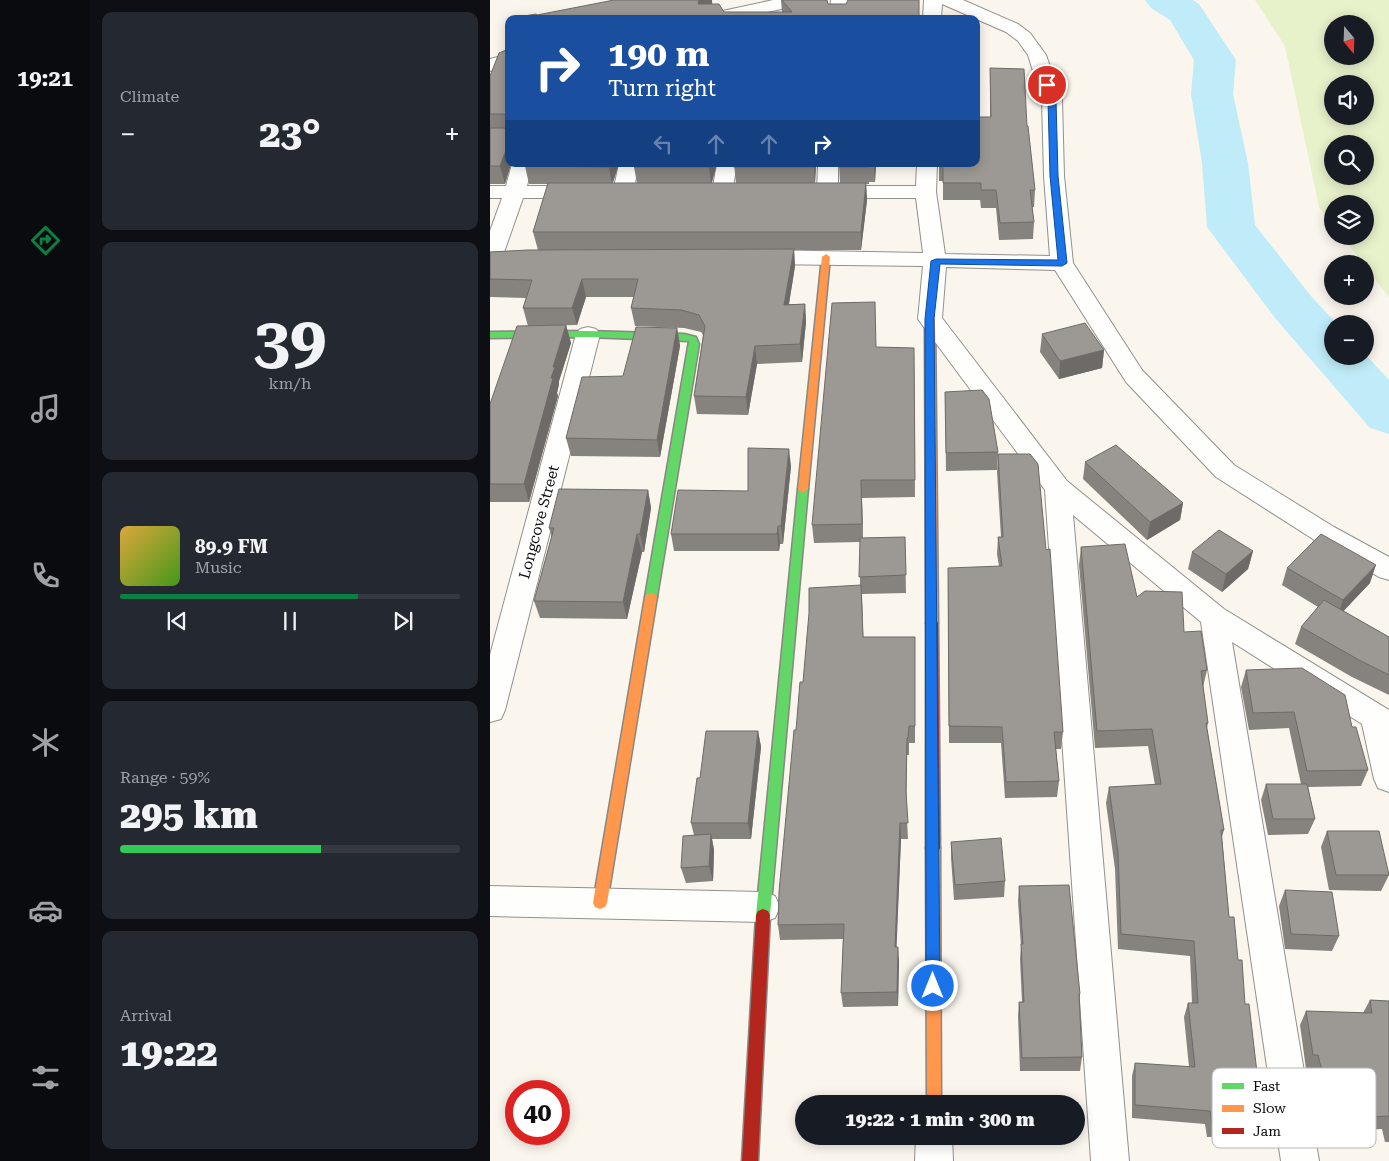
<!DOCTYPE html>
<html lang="en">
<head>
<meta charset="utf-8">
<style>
  body { margin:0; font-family:"Roboto Serif",serif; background:#242831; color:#f1f3f6; height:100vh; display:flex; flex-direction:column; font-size:19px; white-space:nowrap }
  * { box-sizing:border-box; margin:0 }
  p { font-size:16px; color:#9ea1a6 }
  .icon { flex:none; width:28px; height:28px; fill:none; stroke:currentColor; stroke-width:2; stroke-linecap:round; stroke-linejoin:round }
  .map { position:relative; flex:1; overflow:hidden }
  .panel { display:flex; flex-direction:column; gap:12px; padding:12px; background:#0d0f14; width:400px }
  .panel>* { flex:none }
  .top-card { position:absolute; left:15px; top:15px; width:475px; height:152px; border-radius:10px; box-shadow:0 2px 12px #0003; background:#1a4fa0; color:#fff; overflow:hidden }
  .needle { width:32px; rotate:161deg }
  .tools { position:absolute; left:834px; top:15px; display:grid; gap:10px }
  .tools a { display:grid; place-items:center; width:50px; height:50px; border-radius:50%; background:#171b24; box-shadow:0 2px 12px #0003; font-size:25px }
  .speed { position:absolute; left:15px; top:1080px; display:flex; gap:10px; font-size:25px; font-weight:700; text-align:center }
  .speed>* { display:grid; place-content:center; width:65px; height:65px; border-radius:50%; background:#171b24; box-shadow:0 2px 12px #0003; line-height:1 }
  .speed .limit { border:8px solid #d22; background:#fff; color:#111 }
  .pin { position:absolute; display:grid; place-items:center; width:42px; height:42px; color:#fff; margin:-21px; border:2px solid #fff; border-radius:50%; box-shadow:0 1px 5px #0007 }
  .me { position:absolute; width:55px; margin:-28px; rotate:0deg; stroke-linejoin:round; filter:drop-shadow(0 0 4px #0008) }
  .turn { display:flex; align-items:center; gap:18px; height:105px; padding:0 20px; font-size:22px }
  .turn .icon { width:65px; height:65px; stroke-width:2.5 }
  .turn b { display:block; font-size:35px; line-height:42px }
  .lanes { display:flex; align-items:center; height:48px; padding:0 20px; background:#0003; justify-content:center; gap:25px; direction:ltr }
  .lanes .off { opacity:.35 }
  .big { font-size:38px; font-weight:800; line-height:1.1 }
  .panel .widget { flex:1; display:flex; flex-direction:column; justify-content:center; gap:8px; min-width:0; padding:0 18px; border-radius:10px; background:#242831 }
  .panel .dial { align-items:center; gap:0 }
  .dial b { font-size:65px; line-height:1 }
  .song { display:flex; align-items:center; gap:15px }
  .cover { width:60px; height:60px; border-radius:8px; background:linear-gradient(135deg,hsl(40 70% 55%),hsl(100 70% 35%)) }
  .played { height:5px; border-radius:2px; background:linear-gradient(90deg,#0b8043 70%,#363941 70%) }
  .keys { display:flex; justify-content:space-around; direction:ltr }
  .heat { display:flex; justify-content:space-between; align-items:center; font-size:28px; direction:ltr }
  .charge { height:8px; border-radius:4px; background:linear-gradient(90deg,#34c759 59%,#363941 0) }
  .trip { position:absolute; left:305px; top:1095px; width:290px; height:50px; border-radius:25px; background:#171b24; box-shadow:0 2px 12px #0003; font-weight:800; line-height:50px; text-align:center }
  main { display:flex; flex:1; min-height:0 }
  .dock { display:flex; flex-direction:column; width:90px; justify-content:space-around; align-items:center; background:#090b0e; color:#9ea1a6 }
  .dock .icon { width:35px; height:35px }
  .dock .on { color:#0b8043 }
  .dock b { font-size:22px; color:#f1f3f6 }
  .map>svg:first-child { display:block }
</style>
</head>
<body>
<main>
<nav class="dock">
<b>19:21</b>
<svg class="icon on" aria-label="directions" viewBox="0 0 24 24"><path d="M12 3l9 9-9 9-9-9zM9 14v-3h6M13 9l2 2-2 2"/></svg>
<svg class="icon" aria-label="music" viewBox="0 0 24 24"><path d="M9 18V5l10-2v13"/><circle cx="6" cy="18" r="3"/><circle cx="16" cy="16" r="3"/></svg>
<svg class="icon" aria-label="phone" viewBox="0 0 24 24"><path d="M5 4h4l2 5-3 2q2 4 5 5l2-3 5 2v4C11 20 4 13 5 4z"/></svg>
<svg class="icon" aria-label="climate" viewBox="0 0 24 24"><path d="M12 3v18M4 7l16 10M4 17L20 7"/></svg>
<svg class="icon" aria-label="car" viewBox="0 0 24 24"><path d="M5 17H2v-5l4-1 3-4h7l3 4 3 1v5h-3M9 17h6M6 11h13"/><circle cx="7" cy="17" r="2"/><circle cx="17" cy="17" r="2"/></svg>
<svg class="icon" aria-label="filters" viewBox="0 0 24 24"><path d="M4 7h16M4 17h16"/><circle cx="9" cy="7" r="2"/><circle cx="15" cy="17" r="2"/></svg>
</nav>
<section class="panel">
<div class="widget"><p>Climate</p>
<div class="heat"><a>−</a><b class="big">23°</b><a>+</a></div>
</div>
<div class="widget dial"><b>39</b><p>km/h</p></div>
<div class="widget">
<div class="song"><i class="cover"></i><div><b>89.9 FM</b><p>Music</p></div></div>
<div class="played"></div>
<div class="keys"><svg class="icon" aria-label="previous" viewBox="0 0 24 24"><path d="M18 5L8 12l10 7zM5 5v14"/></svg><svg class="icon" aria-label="pause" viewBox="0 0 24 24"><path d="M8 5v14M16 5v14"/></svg><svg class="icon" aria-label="next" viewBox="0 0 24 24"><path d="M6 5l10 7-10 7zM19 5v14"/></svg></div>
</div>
<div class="widget"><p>Range · 59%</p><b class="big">295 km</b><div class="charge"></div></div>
<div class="widget"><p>Arrival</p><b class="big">19:22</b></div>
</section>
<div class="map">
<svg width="899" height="1161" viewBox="0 0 899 1161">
  <rect width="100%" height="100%" fill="#faf6ed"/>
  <!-- green -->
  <path fill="#e7f1ca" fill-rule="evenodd" d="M 765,0 L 899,0 L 899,297 L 875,266 L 875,264 L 873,264 L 852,236 L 875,236 L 875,204 L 842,204 L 842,225 L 829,207 L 795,46 ZM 842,24 L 875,24 L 875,56 L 842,56 ZM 842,84 L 875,84 L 875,116 L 842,116 ZM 842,144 L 875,144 L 875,176 L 842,176 Z"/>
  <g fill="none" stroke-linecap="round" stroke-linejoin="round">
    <!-- river -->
    <polygon fill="#bfecf8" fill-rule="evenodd" points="655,0 703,0 709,4 746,60 743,94 758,163 765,225 821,296 847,324 842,324 842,356 875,356 875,354 899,380 899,434 880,428 785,318 717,227 712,163 701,94 704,60 680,20 661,8"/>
    <!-- street casing -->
    <g stroke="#92908c" stroke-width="2">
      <g id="street">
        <polygon points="283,0 317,0 314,4 246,19 211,19 214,15"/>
        <polygon points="341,0 359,0 357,19 339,19"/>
        <polygon points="434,0 473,0 528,24 540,33 556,55 572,100 574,176 583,263 652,370 744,465 844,527 899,557 899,580 889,577 826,541 726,477 636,382 565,270 456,267 452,318 577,481 734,609 899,710 899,792 888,788 884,779 872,724 742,642 829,1161 791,1161 711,622 583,515 639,1161 601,1161 555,490 428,319 433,266 266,264 258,262 255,257 258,252 266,250 433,253 426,198 337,198 330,196 327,192 328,164 348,164 348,186 426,186 427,164 447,164 446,192 455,254 560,256 554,176 552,100 538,55 528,41 516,32 452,4 451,19 433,19"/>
        <polygon points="19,54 19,66 0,71 0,59"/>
        <polygon points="22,164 42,164 37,186 92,186 99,188 102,192 99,196 92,198 33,198 11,261 8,266 0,268 0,231 12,198 0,198 0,186 16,186"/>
        <polygon points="129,164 149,164 143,192 140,196 133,198 126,196 123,192"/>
        <polygon points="227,164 247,164 242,192 239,196 232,198 225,196 222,192"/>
        <polygon points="98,327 106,329 110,334 15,710 11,719 0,722 0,655 86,334 90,329"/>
        <polygon points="0,886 273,892 285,896 290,907 285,918 273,922 0,916"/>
        <polygon points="426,1136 462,1136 463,1161 425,1161"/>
      </g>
    </g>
    <!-- fast casing -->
    <g stroke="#898783" stroke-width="3">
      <g id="fast">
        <polygon points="98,331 194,334 206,337 209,344 167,597 165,600 157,600 155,597 199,341 98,337 0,338 0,332"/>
        <polygon points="313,485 318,489 280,915 278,919 273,921 268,919 266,915 308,489"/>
      </g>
    </g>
    <!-- slow casing -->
    <g stroke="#898783" stroke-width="3">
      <g id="slow">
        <polygon points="336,254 340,257 318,489 313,493 308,489 332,257"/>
        <polygon points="440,316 445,319 448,623 446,626 438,626 436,623 435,319"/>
        <polygon points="161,593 165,594 167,597 117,903 115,907 110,909 105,907 103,903 155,597 157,594"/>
        <polygon points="443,842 448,844 450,848 451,1104 437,1104 436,848 438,844"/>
      </g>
    </g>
    <!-- jam casing -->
    <g stroke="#898783" stroke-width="3">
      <g id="jam">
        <polygon points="442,619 446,620 448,623 450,848 448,852 443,854 438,852 436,848 436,623 438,620"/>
        <polygon points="273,909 278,911 280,915 268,1161 252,1161 266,915 268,911"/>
      </g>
    </g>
    <!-- street -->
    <use href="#street" fill="#fefefc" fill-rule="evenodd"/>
    <!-- fast -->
    <use href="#fast" fill="#63d668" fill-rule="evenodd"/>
    <!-- slow -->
    <use href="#slow" fill="#ff974d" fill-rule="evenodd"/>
    <!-- jam -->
    <use href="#jam" fill="#b3261e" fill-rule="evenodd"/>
  </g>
  <!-- wall -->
  <g fill="#86837f">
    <polygon points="291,0 337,0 338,4 356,4 429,0 429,19 22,19 47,15 222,4 234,12 292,12"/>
    <polygon points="19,28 19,164 21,164 15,184 0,184 0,76 16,50"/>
    <polygon points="500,68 537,126 545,190 544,207 542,207 544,222 543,239 509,240 506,208 491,208 490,200 453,200 453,181 449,181 449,164 500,117"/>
    <polygon points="36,164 129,164 123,183 147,183 144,167 227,164 222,183 246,183 244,164 326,164 325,183 350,183 349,164 386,164 385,182 379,182 379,184 376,184 377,200 371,250 304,250 305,266 299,304 315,304 316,322 312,362 267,364 258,415 207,414 204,396 213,335 211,332 194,328 145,326 141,308 144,297 96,297 87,325 38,326 33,308 36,298 0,297 0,252 48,250 43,232 58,184 39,184 35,166"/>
    <polygon points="76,325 81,343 69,381 69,384 67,393 68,396 39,502 0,502 0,404"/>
    <polygon points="187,328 190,346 170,457 81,456 76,438 133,376"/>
    <polygon points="552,334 614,350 612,368 569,379 550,352"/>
    <polygon points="387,347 424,348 425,497 372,498 373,538 415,537 416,593 372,594 373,637 425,637 425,743 419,743 419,755 417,755 416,801 418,839 411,839 406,947 409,961 408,1006 353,1007 351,993 353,939 290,940 288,925 306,730 313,682 370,585 370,542 324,543 322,525"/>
    <polygon points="455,392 508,452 507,470 456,471"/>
    <polygon points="508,454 573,732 571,749 566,749 569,781 567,797 515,798 511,743 459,743 458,585 509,566 507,554 508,537 511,537 507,472"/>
    <polygon points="595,462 693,503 690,520 657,540 593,479"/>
    <polygon points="301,466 293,544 290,544 289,551 184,551 181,534"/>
    <polygon points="158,490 161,508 154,552 152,552 137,619 50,618 44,601 62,538 59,528"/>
    <polygon points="591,547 647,597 694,632 717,670 713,687 718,723 717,728 734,830 732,837 739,917 748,960 773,1124 767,1136 717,1137 715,1124 642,1118 642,1076 645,1063 699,1067 694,1017 698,1003 702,1003 700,956 628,949 625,869 616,803 619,787 665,785 658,746 605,748 589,565"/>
    <polygon points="763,551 758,569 732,592 698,569 702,552"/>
    <polygon points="797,568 880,583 853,611 899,637 899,695 862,677 805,644 811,627 828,607 792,585"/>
    <polygon points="756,670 862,727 878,770 871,786 818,787 825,819 818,834 778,835 771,800 776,784 811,784 799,728 759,730 751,687"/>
    <polygon points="268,731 271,747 261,839 222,839 224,850 223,881 196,883 191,868 204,835 201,823 210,778"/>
    <polygon points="837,831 899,875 891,891 839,890 831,847"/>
    <polygon points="461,842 515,881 514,897 464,900 461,858"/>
    <polygon points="529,886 590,994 589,1002 592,1057 590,1071 530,1071 528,1016 529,1002 532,1002 530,959 531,947 528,901"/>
    <polygon points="795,890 849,936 842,951 795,949 789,906"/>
    <polygon points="880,1000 899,1001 899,1142 895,1142 892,1129 837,1132 821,1069 816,1069 810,1025 816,1011 873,1013"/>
  </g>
  <!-- shaded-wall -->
  <g fill="#6d6a68">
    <polygon points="209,0 222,0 223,11 208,4"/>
    <polygon points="18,145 19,150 19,164 21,164 15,184 10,166"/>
    <polygon points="120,164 129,164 122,184 119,167"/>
    <polygon points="220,164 227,164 221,184 219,167"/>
    <polygon points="324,164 326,164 325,184 324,167"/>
    <polygon points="384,164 386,164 385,182"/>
    <polygon points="376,183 377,200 371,250 371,232"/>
    <polygon points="304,249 305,266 296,322 294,305"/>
    <polygon points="92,279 96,297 87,325 82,308"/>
    <polygon points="315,304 316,322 312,362 310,344"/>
    <polygon points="76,325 81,343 69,381 69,384 67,393 68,396 39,502 34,484 61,378 63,367"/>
    <polygon points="187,328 190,346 170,457 167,440"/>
    <polygon points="265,346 267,364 258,415 256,397"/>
    <polygon points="614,350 612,368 569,379 570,361"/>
    <polygon points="299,449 301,466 293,544 291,526"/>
    <polygon points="371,480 372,498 373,542 372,524"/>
    <polygon points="158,490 161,508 154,552 150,534"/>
    <polygon points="693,503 690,520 657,540 660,522"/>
    <polygon points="288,526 290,544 289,551 287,534"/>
    <polygon points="147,534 152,552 137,619 133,602"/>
    <polygon points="763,551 758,569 732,592 736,574"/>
    <polygon points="886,565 880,583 847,618 853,600"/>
    <polygon points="371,585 372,602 374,654 373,637"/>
    <polygon points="268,731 271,747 261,839 258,823"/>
    <polygon points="417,738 417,755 416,807 416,791"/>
    <polygon points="410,823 411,839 406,961 405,947"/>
    <polygon points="221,834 224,850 223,881 219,866"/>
    <polygon points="408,947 409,961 408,1006 407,992"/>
  </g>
  <!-- building -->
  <g fill="#9c9894" stroke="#6d6a68">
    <polygon points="124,0 209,0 208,4 229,4 234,12 302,12 292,0 337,0 338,4 356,4 358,0 429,0 429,19 22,19 23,18 46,14 47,15"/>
    <polygon points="19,28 19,145 18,145 10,166 0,166 0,128 16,128 16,114 0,114 0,76 9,53 16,50 16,36"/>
    <polygon points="500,68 534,69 537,126 538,126 545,190 540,190 544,222 510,223 506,190 491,190 491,183 453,183 453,164 449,164 486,164 486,117 501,117"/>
    <polygon points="36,164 120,164 119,167 35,166"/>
    <polygon points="144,164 220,164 219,167 144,167"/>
    <rect x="244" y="164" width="80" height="3"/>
    <polygon points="349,164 384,164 378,164 378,167 349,167"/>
    <polygon points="58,183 376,183 371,232 43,232"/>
    <polygon points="304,249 294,305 315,304 310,344 265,346 256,397 204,396 215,326 209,315 191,310 141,308 148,279 92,279 82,308 33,308 42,280 0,279 0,252 38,250"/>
    <polygon points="385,302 386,347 424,348 425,480 371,480 372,524 322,525 342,303"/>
    <polygon points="595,323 614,350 570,361 552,334"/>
    <polygon points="76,325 63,367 65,367 61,378 63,378 34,484 0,484 0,404 27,326"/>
    <polygon points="146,327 187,328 167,440 76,438 92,377 133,376"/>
    <polygon points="492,390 499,399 508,452 456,453 455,392"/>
    <polygon points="626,445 693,503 660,522 595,462"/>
    <polygon points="258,448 299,449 291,526 288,526 287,534 181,534 188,490 258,491"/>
    <polygon points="508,454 540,454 548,464 556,550 560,549 573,732 564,732 569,781 516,782 512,727 459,726 458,568 512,566 508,537 513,537"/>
    <polygon points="69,489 158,490 150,534 147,534 133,602 44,601 64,528 59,528"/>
    <polygon points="729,530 763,551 736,574 702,552"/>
    <polygon points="831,534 886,565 853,600 797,568"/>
    <polygon points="415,537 416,575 369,577 370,538"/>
    <polygon points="635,544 647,597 655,591 692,592 694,632 711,631 717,670 711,671 718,723 716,723 734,830 731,830 739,917 744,917 748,960 752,960 755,1004 759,1004 773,1124 722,1124 720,1111 645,1105 645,1063 705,1067 698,1003 708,1003 704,941 631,934 628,853 619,787 671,784 662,729 607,731 591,547"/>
    <polygon points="371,585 373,637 425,637 425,726 419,726 418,738 417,738 416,791 418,823 410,823 405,947 408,947 407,992 351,993 354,924 288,925 289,892 304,730 306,730 310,682 313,682 319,613 319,588"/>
    <polygon points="834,600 899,637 899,675 869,660 811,627"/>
    <polygon points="812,668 855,695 862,727 866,727 878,770 817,771 804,712 763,713 756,670"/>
    <polygon points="216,731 268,731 258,823 201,823 207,778 210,778"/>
    <polygon points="776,784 817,784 825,819 783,819"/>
    <polygon points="837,831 889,831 899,875 846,875"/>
    <polygon points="221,834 219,866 191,868 193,836"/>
    <polygon points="511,838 515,881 465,885 461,842"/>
    <polygon points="579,885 590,994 589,994 592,1057 532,1058 529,1002 534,1002 531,944 533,944 529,886"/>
    <polygon points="795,890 842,892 849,936 801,934"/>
    <polygon points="880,1000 899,1001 899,1116 844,1119 828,1055 823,1055 816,1011 882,1013"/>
  </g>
  <!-- route -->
  <polygon fill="#1a73e8" stroke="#114b97" points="557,82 561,85 566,100 568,176 577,263 572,266 450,264 444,319 450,986 448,991 443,993 438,991 436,986 435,319 441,261 446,259 568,260 560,176 558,100 553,85"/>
  <g text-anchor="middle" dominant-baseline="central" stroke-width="5" stroke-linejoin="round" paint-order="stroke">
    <!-- street labels -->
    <g font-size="15" fill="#0a0a0a" stroke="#fff">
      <text transform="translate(49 522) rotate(-75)">Longcove Street</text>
    </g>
  </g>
  <!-- legend -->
  <rect x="722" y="1068" width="164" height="80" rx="8" fill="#fff" stroke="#b6b6b6" stroke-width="1"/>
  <rect x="732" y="1083" width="22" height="6" fill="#63d668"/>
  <rect x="732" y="1105" width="22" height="7" fill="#ff974d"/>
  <rect x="732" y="1128" width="22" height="6" fill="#b3261e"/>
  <g font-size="14" fill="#0a0a0a">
    <text x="763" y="1091">Fast</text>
    <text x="763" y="1113">Slow</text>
    <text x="763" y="1136">Jam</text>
  </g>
</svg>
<div class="tools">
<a><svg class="needle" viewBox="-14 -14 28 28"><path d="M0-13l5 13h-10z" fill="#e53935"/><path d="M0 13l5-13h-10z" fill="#9ea1a6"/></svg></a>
<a><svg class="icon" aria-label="sound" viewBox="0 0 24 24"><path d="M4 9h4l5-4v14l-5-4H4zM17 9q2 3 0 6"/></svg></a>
<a><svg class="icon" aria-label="search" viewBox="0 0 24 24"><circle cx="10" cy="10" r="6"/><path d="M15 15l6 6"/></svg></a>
<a><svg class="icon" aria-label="layers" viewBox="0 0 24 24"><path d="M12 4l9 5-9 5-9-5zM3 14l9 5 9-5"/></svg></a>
<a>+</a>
<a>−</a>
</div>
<div class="speed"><div class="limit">40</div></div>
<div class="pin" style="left:557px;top:85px;background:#d93025"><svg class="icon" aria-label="arrive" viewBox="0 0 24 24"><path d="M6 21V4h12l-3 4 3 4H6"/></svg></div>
<svg class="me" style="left:443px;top:986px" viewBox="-20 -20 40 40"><circle r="17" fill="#1a73e8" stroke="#fff" stroke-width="3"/><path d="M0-11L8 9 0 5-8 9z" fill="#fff"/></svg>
<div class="trip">19:22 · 1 min · 300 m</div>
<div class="top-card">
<div class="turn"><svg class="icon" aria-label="right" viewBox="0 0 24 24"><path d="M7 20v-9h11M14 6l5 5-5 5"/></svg><div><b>190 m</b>Turn right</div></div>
<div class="lanes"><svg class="icon off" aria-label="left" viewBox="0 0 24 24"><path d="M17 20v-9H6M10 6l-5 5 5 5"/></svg><svg class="icon off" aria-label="ahead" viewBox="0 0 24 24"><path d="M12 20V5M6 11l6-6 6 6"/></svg><svg class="icon off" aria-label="ahead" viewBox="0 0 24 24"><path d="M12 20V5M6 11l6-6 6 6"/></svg><svg class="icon" aria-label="right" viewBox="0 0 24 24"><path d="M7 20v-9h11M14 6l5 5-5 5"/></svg></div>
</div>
</div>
</main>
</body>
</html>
